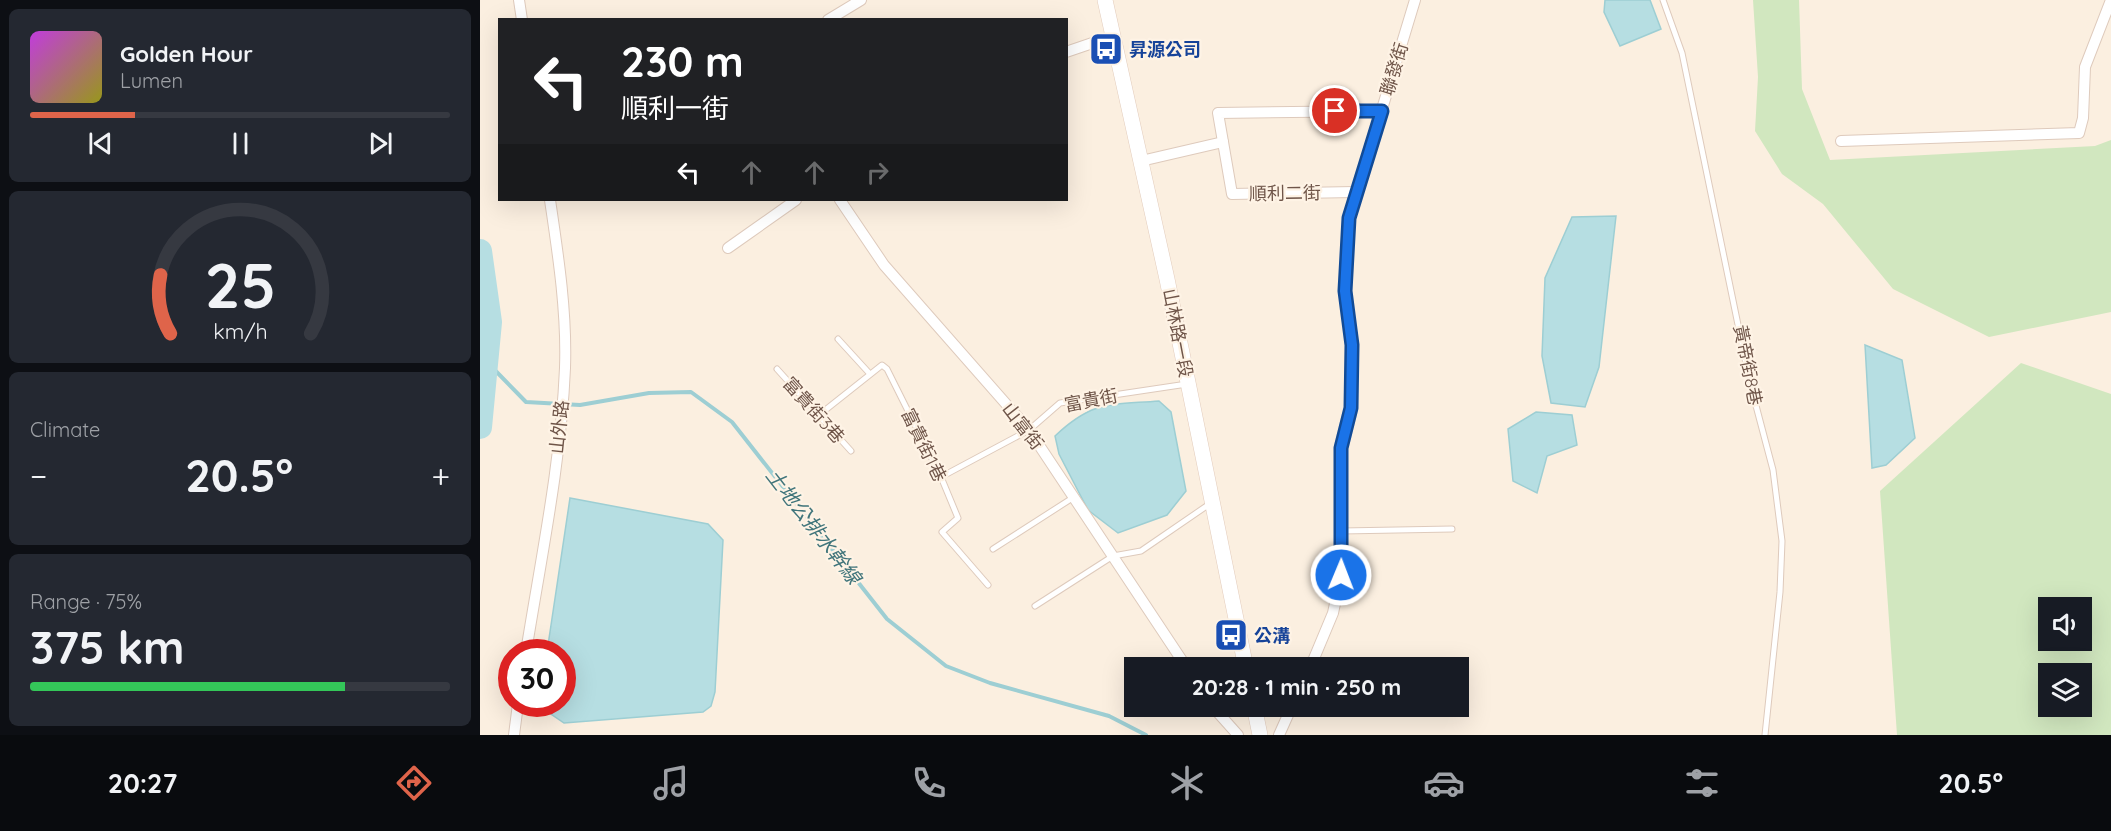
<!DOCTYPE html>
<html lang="en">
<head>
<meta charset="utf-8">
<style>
  body { margin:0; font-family:Quicksand,"Noto Sans TC",sans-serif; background:#242831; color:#f1f3f6; height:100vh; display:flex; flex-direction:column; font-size:22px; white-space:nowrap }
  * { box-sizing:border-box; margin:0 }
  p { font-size:20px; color:#9ea1a6 }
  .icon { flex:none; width:33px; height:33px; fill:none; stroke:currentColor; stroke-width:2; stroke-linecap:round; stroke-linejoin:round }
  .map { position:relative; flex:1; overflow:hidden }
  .drawer { display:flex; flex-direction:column; gap:9px; padding:9px; background:#0d0f14; width:480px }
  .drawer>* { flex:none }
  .banner { position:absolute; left:18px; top:18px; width:570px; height:183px; border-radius:0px; box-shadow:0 6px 24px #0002; background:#202124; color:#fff; overflow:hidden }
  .controls { position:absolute; left:1558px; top:597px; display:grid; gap:12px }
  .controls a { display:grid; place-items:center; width:54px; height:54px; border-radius:0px; background:#171b24; box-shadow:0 6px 24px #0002; font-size:30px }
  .speed { position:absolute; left:18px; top:639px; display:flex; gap:12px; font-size:30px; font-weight:700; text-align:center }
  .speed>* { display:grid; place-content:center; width:78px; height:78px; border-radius:50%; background:#171b24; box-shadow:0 6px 24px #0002; line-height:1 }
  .speed .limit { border:9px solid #d22; background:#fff; color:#111 }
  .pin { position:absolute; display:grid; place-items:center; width:51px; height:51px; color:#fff; margin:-26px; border:3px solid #fff; border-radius:50%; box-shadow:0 2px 6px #0007 }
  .me { position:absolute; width:66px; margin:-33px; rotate:1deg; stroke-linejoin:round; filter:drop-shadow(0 0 4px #0008) }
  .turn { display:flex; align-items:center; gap:21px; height:126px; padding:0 24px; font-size:27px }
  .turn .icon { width:78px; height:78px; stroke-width:2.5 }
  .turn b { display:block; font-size:42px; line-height:51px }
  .lanes { display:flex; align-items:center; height:57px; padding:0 24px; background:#0003; justify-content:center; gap:30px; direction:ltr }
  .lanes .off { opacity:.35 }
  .big { font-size:45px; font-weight:700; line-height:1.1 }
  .drawer .widget { flex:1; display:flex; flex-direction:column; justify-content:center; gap:9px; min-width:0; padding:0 21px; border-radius:9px; background:#242831 }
  .drawer .dial { align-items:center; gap:0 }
  .dial svg { height:156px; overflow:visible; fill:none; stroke:#363941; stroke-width:7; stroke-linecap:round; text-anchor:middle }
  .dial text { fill:#f1f3f6; stroke:none }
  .song { display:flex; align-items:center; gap:18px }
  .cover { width:72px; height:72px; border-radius:9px; background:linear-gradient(135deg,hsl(290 70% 55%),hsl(60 70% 35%)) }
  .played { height:6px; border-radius:3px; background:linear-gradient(90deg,#df644a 25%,#363941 25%) }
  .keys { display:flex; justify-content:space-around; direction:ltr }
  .heat { display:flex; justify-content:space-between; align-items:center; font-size:33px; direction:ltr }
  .charge { height:9px; border-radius:4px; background:linear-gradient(90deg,#34c759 75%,#363941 0) }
  .trip { position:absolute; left:644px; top:657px; width:345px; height:60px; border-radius:0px; background:#171b24; box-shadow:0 6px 24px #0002; font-weight:700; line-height:60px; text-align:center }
  .tab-bar { display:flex; height:96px; justify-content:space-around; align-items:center; background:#090b0e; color:#9ea1a6 }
  .tab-bar .icon { width:42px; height:42px }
  .tab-bar .current { color:#df644a }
  .tab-bar b { font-size:27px; color:#f1f3f6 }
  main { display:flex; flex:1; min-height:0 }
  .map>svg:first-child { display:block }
</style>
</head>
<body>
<main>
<section class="drawer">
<div class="widget">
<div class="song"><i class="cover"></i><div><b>Golden Hour</b><p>Lumen</p></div></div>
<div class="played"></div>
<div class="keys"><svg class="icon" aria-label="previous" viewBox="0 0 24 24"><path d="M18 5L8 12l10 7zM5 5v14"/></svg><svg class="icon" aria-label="pause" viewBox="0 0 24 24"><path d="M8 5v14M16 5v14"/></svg><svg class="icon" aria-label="next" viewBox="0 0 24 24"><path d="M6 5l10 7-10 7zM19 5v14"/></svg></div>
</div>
<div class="widget dial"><svg viewBox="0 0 100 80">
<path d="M14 69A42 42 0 1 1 86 69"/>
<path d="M14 69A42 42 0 0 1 9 39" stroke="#df644a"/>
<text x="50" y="56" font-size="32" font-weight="700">25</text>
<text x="50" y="72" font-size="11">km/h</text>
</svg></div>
<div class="widget"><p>Climate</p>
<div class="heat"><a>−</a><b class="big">20.5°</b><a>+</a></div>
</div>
<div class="widget"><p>Range · 75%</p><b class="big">375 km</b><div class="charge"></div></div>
</section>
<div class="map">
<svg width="1631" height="735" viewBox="0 0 1631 735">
  <rect width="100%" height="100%" fill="#fbefe0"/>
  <!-- green -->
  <g fill="#d1e7bf" fill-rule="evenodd">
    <polygon points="1273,0 1319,0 1322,89 1350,160 1615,146 1631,140 1631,312 1509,337 1413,289 1343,204 1302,174 1275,131 1278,77"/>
    <path d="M 1541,363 L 1631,394 L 1631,735 L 1417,735 L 1400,491 ZM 1569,608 L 1602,608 L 1602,640 L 1569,640 ZM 1569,674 L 1602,674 L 1602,706 L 1569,706 Z"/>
  </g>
  <!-- water -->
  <g fill="#b6dee2" stroke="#9dced3" stroke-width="1.5">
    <polygon points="1125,0 1170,0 1181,29 1140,46 1124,12"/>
    <polygon points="1136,216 1119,367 1105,407 1071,403 1062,356 1065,278 1092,217"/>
    <polygon points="1385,345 1422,360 1435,438 1406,465 1392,468"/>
    <path d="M 679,401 L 691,412 L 706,491 L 687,515 L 638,533 L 608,510 L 579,454 L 575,436 C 613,400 630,405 679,401 Z"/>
    <polygon points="1056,412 1092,415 1097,445 1067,456 1057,493 1033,481 1028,429"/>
    <polygon points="90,498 228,524 243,540 235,692 231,706 223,712 84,723 68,712 66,704 82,704 82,652 67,652"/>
  </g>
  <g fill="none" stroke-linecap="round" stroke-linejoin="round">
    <!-- stream -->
    <polyline stroke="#9dced3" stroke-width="4" points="6,361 46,402 100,405 169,393 211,392 252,422 407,619 466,666 510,683 629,716 666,735"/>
    <!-- river -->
    <polyline stroke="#b6dee2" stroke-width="24" points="0,251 10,322 0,427"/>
    <!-- lane casing -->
    <g stroke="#decabc" stroke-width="7">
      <g id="lane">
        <polyline points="1183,0 1202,53 1270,383 1293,470 1302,541 1300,592 1285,735"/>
        <polyline points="358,339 390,374"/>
        <polyline points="297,369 371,451"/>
        <polyline points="339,415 402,365 407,369 461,477 478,518 462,532 508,585"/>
        <polyline points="461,477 549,430 580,403 707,384"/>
        <polyline points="862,531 972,529"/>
        <polyline points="513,549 594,497"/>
        <polyline points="555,606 633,556 661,551 731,503"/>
      </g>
    </g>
    <!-- street casing -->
    <g stroke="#decabc" stroke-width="12">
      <g id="street">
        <polyline points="39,0 42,20"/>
        <polyline points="348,20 381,0"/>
        <polyline points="586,52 633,36"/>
        <polyline points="1361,141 1599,133 1603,118 1605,67 1631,0"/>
        <polyline points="661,161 743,142"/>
        <polyline points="875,192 752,194 738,113 901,111"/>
        <polyline points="360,200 404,265 549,430 707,668"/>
        <polyline points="248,248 316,200"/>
        <path d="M 46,652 C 61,558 81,463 85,368 C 87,312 78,254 70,200"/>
        <polyline points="830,668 853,613 861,575 861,448 871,408 872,345 865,291 869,218 935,0"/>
        <polyline points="732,706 758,735"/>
        <polyline points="34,735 38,704"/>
        <polyline points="799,735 812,706"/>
      </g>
    </g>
    <!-- secondary casing -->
    <g stroke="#e2cbbb" stroke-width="16">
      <g id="secondary">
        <polyline points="625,0 687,279 766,668"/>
        <polyline points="774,706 780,735"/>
      </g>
    </g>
    <!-- lane -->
    <use href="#lane" stroke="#fff" stroke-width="5"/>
    <!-- street -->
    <use href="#street" stroke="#fff" stroke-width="10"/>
    <!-- secondary -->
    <use href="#secondary" stroke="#fff" stroke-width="15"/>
  </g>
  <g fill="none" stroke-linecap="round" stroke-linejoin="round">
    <!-- route casing -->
    <g stroke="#114b97" stroke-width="15">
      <polyline id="route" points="855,111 902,111 869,218 865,291 872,345 871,408 861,448 861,575"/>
    </g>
    <!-- route -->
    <use href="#route" stroke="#1a73e8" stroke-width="10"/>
  </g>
  <!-- icons -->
  <defs>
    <g id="bus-square" transform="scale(1.725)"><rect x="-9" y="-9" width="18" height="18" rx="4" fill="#1a4fb4" stroke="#fef3e5"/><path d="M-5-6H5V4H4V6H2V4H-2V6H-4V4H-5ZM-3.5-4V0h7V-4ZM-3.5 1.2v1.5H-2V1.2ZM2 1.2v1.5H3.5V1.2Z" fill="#fff"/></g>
  </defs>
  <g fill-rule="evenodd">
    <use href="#bus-square" x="626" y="49"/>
    <use href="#bus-square" x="751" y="635"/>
  </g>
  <g text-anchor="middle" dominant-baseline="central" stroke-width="4.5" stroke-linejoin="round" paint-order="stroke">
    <!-- transit labels -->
    <g font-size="18" font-weight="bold" fill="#164399" stroke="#fef3e5" text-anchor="start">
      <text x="649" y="49">昇源公司</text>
      <text x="774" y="635">公溝</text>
    </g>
    <!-- street labels -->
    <g font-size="18" fill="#6f5549" stroke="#fef3e5">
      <text transform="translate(914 69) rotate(-73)">聯發街</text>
      <text transform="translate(805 193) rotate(-1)">順利二街</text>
      <text transform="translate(698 333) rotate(79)">山林路一段</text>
      <text transform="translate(1268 365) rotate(79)">黃帝街8巷</text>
      <text transform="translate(611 400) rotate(-11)">富貴街</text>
      <text transform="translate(334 410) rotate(48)">富貴街3巷</text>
      <text transform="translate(543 426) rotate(52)">山富街</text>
      <text transform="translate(79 427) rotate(-84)">山外路</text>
      <text transform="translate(444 445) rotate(64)">富貴街1巷</text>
    </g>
    <!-- water labels -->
    <g font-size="20" font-style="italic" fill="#41757b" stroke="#fef3e5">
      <text transform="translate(334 526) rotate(52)">土地公排水幹線</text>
    </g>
  </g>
</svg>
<div class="controls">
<a><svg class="icon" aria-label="sound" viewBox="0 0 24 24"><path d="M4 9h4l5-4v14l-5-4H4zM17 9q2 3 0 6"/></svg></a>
<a><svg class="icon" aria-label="layers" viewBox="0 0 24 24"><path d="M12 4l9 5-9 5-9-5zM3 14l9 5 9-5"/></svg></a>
</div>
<div class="speed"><div class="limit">30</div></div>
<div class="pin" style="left:855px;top:111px;background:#d93025"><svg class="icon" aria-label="arrive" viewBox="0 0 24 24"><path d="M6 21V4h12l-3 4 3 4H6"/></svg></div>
<svg class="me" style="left:861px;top:575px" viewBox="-20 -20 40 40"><circle r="17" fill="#1a73e8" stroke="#fff" stroke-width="3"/><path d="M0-11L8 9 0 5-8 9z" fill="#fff"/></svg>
<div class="trip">20:28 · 1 min · 250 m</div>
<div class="banner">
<div class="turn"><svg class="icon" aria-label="left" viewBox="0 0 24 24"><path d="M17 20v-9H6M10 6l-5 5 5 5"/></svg><div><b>230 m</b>順利一街</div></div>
<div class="lanes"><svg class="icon" aria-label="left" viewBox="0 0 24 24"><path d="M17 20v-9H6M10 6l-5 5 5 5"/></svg><svg class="icon off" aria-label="ahead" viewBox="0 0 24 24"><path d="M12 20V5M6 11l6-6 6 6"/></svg><svg class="icon off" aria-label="ahead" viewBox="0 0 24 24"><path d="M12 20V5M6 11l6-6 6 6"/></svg><svg class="icon off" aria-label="right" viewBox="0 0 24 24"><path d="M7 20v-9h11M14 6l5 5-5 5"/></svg></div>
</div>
</div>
</main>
<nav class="tab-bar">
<b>20:27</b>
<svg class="icon current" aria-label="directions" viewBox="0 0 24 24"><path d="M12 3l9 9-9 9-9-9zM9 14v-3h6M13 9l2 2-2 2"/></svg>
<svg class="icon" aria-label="music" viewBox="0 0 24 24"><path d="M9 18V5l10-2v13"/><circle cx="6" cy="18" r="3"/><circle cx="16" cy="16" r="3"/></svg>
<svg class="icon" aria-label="phone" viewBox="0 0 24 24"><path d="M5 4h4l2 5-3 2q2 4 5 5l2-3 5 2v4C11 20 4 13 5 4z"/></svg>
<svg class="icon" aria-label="climate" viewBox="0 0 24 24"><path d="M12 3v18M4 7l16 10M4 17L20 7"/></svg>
<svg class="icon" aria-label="car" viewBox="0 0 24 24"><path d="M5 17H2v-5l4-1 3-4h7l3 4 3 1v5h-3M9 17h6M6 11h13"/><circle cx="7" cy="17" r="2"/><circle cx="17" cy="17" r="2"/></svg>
<svg class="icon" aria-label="filters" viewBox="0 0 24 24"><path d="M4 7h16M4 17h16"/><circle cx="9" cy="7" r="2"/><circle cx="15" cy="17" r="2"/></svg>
<b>20.5°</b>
</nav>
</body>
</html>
